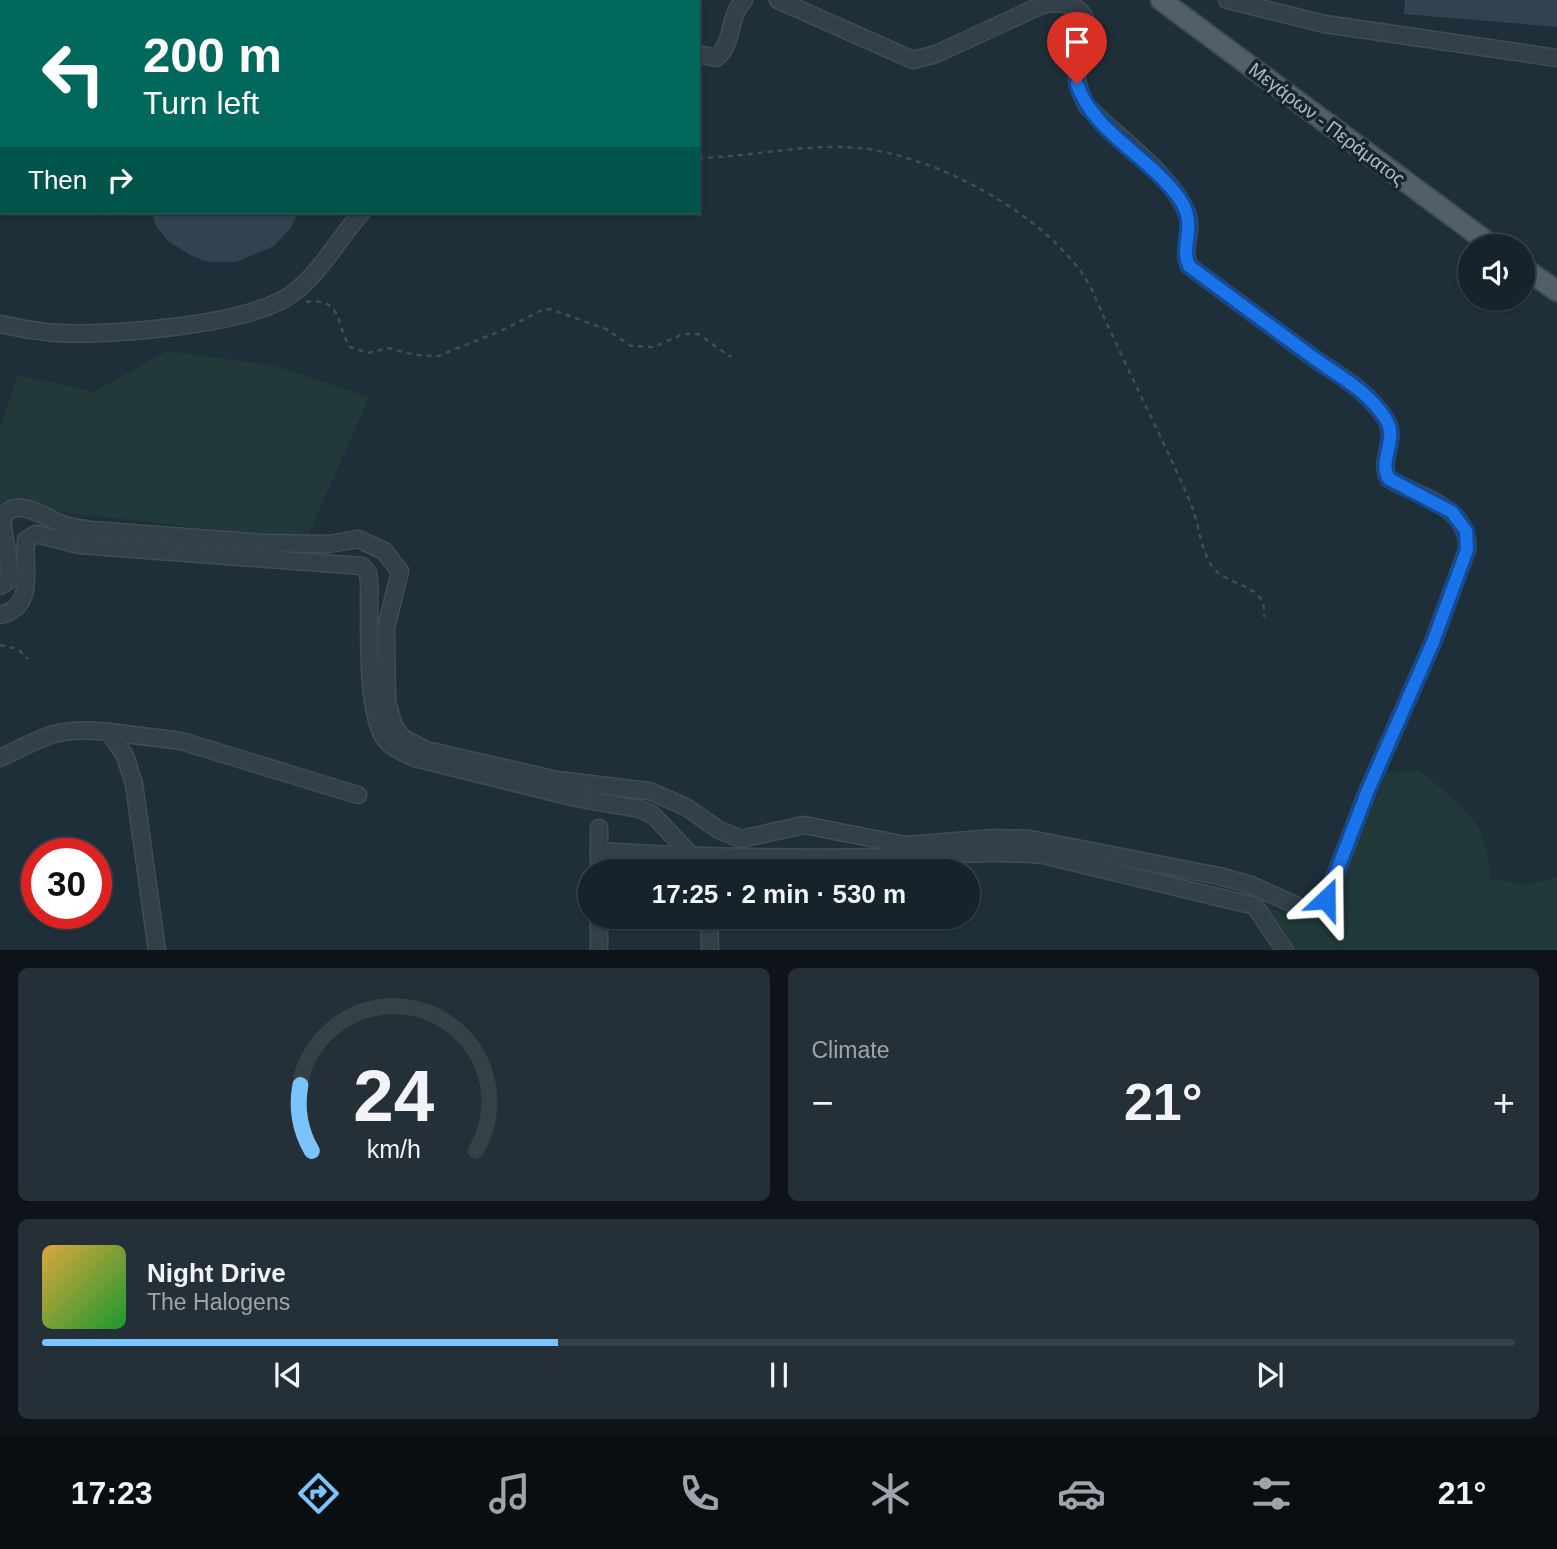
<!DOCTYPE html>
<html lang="en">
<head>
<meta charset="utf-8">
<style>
  body { margin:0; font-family:Helvetica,sans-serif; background:#242f37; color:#f1f3f6; height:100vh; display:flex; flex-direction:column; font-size:26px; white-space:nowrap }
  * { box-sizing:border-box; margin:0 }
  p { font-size:23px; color:#9ea4a9 }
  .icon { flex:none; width:38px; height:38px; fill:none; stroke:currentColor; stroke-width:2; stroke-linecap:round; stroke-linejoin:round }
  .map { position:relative; height:950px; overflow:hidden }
  .drawer { display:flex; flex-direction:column; gap:18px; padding:18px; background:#0d1318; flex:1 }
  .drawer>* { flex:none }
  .hud { position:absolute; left:0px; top:0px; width:700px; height:214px; box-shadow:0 2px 5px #0004,0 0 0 2px #364047; background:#00695c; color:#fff; overflow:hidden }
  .controls { position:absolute; left:1458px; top:234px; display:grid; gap:14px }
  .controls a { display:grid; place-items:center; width:77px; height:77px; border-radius:50%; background:#17232b; box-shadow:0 2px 5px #0004,0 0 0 2px #364047; font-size:35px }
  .speed { position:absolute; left:21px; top:838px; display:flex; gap:14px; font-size:35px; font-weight:700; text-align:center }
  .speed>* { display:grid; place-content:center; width:91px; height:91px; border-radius:50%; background:#17232b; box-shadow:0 2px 5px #0004,0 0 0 2px #364047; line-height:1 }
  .speed .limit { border:10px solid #d22; background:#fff; color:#111 }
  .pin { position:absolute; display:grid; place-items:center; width:60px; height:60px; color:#fff; margin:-72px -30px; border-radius:50% 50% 50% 0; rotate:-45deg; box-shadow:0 0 7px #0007 }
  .pin .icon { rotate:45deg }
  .me { position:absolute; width:77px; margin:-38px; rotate:23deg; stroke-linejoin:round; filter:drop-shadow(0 0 5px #0008) }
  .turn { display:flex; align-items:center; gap:24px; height:147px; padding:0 28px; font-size:32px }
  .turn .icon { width:91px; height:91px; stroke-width:2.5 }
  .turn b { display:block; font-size:49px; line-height:60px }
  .then { display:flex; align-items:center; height:66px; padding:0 28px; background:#0003; gap:14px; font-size:26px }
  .big { font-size:52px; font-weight:800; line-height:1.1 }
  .drawer .card { flex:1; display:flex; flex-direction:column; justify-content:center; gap:10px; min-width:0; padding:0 24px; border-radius:10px; background:#242f37 }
  .drawer .dial { align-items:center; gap:0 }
  .dial svg { height:182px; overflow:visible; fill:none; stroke:#364047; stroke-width:7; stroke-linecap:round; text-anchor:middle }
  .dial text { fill:#f1f3f6; stroke:none }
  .song { display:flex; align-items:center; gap:21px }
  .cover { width:84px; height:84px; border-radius:10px; background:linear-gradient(135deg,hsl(40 70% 55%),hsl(130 70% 35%)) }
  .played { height:7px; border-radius:4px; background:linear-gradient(90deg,#7bc3fd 35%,#364047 35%) }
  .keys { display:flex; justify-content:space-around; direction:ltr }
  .heat { display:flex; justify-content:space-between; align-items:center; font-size:38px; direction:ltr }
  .drawer .tiles { flex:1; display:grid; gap:18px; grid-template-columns:1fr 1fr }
  .card:last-child { grid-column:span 2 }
  .trip { position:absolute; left:578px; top:859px; width:402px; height:70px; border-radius:35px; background:#17232b; box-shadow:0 2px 5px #0004,0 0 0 2px #364047; font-weight:800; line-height:70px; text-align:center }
  .tabs { display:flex; height:112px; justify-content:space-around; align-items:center; background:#090e11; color:#9ea4a9 }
  .tabs .icon { width:49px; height:49px }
  .tabs .active { color:#7bc3fd }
  .tabs b { font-size:32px; color:#f1f3f6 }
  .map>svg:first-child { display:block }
</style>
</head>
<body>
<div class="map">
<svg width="1557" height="951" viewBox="0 0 1557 951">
  <rect width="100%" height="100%" fill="#1f2f39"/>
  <!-- green -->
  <g fill="#213a39">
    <polygon points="167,351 271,365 369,397 306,540 0,505 0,429 17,375 94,392"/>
    <path d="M 1419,771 C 1460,803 1490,823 1490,879 L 1528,885 L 1557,877 L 1557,950 L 1291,950 L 1255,899 C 1286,914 1306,935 1333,902 L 1387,773 Z"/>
  </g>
  <!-- building -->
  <g fill="#314350">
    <polygon points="1405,0 1557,0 1557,27 1404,14"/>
    <polygon points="151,212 298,212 291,228 274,246 236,262 208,262 192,256 168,241 156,226"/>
  </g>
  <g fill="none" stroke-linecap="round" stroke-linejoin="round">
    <!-- minor casing -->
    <g stroke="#3f4c56" stroke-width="19">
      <g id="minor">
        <polyline points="533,0 539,2"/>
        <polyline points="1227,0 1325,24 1557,58"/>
        <polyline points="105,2 106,0"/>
        <polyline points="153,2 155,0"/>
        <polyline points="390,2 391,0"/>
        <polyline points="492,2 492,0"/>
        <polyline points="0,23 2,24"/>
        <path d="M 698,54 L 716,58 C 734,44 728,16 744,0"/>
        <polyline points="0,63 2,63"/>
        <path d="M 0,324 C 19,328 38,332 58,333 C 112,336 245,325 289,296 C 319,276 338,239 362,212"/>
        <path d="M 0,586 L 11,579 L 2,521 C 12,492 47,519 65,525 C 73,528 83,529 92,530 L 265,543 L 329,544 L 358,539 L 384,551 L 400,571 L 386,628 L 387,702 L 394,726 L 403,738 L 426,750 L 557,780 L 649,791 L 686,807 L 719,830 L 741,839 L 804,825 L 906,845 L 995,838 L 1030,839 L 1219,876 L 1251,885 L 1302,908 L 1317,905 L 1326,899 L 1368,790 L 1433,642 L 1467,550 C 1471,507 1419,497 1389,479 C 1377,460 1400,439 1385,418 C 1366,389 1338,375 1311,356 C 1270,326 1230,296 1189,266 C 1181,249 1194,230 1187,213 C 1171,174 1116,136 1087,106 C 1080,93 1076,83 1077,69 C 1078,57 1084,48 1086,36 C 1092,6 1064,0 1042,5 L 936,54 L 913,60 L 778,0"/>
        <path d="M 0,615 C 37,607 23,568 26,540 L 36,534 L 79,545 L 362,566 L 368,573 L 369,582 C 370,619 365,708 384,738 C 391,748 404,753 415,758 L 576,798 L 639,809 L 653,815 L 692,856"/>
        <polyline points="109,732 181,741 358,795"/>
        <path d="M 0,758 C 45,737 57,726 109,732 L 125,756 L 134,784 L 157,951"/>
        <path d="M 599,851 C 695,857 791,859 888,857 C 940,856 991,850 1043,855 L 1255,906 L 1285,951"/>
        <polyline points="599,872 599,828"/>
        <polyline points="709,917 710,951"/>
        <polyline points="599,951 599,917"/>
      </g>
    </g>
    <!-- major casing -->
    <g stroke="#3f4c56" stroke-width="23">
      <g id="major">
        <polyline points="1161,0 1494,247"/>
        <polyline points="1522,267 1557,291"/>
      </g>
    </g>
    <!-- path -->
    <g stroke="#3a5250" stroke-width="2.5" stroke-dasharray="5 5" stroke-linecap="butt">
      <path d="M 698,158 C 751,157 806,143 858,148 C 936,155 1055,218 1092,290 C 1123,362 1160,432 1191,504 C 1199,524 1200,547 1211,565 C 1226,588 1268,582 1264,617"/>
      <path d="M 306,302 C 343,297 335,324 350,347 L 368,353 L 389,348 L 415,355 L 438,356 L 503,330 L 540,311 L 550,309 L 606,329 L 631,346 L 653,347 L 683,334 L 698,334 L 731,357"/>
      <polyline points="0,645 18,649 28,659"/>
    </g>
    <!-- minor -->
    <use href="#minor" stroke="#334049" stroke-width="16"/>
    <!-- major -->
    <use href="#major" stroke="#515f6a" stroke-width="19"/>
  </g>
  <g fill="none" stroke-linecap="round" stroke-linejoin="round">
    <!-- route casing -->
    <g stroke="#114b97" stroke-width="18">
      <path id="route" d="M 1077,84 C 1093,132 1150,157 1179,198 C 1199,226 1179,245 1189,266 C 1230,296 1270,326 1311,356 C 1338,376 1366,389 1385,418 C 1400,439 1377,460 1389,479 L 1452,512 L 1466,531 L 1467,550 L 1433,642 L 1368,790 L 1326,899"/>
    </g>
    <!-- route -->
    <use href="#route" stroke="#1a73e8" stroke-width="12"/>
  </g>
  <g text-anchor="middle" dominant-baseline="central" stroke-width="7" stroke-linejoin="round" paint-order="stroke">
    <!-- street labels -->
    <g font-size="19" fill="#adbbc6" stroke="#19252e">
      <text transform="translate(1327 124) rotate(37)">Μεγάρων - Περάματος</text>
    </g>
  </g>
</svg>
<div class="controls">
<a><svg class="icon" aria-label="sound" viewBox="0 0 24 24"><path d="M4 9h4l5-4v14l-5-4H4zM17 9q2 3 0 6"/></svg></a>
</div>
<div class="speed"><div class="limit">30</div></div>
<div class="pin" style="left:1077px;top:84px;background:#d93025"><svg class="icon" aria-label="arrive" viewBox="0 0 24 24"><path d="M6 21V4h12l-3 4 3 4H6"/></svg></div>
<svg class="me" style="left:1326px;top:899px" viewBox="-20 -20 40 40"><path d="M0-17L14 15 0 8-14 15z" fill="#1a73e8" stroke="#fff" stroke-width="4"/></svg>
<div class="trip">17:25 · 2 min · 530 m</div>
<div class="hud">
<div class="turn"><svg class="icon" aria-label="left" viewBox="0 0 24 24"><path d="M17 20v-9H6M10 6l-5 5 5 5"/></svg><div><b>200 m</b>Turn left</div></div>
<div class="then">Then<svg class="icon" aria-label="right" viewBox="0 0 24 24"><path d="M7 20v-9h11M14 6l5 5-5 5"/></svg></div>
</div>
</div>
<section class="drawer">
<div class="tiles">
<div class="card dial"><svg viewBox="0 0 100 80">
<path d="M14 69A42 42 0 1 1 86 69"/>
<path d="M14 69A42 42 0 0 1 9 40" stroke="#7bc3fd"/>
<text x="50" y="56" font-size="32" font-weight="700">24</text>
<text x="50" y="72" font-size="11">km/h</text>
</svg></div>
<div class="card"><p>Climate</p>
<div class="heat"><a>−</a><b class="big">21°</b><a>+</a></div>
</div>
<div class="card">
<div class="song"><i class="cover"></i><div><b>Night Drive</b><p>The Halogens</p></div></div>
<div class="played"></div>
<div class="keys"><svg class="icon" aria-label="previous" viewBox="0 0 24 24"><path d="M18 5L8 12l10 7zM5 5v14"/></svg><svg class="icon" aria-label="pause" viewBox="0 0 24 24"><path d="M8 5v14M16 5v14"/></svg><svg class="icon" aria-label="next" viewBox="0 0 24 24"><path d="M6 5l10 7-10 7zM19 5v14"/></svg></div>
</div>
</div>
</section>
<nav class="tabs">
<b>17:23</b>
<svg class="icon active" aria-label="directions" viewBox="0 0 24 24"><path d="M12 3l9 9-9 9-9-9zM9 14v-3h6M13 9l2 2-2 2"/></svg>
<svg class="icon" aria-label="music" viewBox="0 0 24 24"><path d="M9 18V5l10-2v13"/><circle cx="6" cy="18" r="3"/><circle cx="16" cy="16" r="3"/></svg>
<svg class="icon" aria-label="phone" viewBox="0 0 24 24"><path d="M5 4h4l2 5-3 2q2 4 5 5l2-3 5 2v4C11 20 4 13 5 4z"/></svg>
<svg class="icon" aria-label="climate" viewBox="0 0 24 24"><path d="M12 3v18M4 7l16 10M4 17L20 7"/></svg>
<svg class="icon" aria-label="car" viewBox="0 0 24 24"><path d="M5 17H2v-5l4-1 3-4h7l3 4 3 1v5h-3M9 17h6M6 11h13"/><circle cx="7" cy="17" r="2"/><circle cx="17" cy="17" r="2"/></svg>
<svg class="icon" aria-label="filters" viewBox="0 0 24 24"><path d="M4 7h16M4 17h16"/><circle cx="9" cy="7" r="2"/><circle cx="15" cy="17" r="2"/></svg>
<b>21°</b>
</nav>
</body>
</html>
